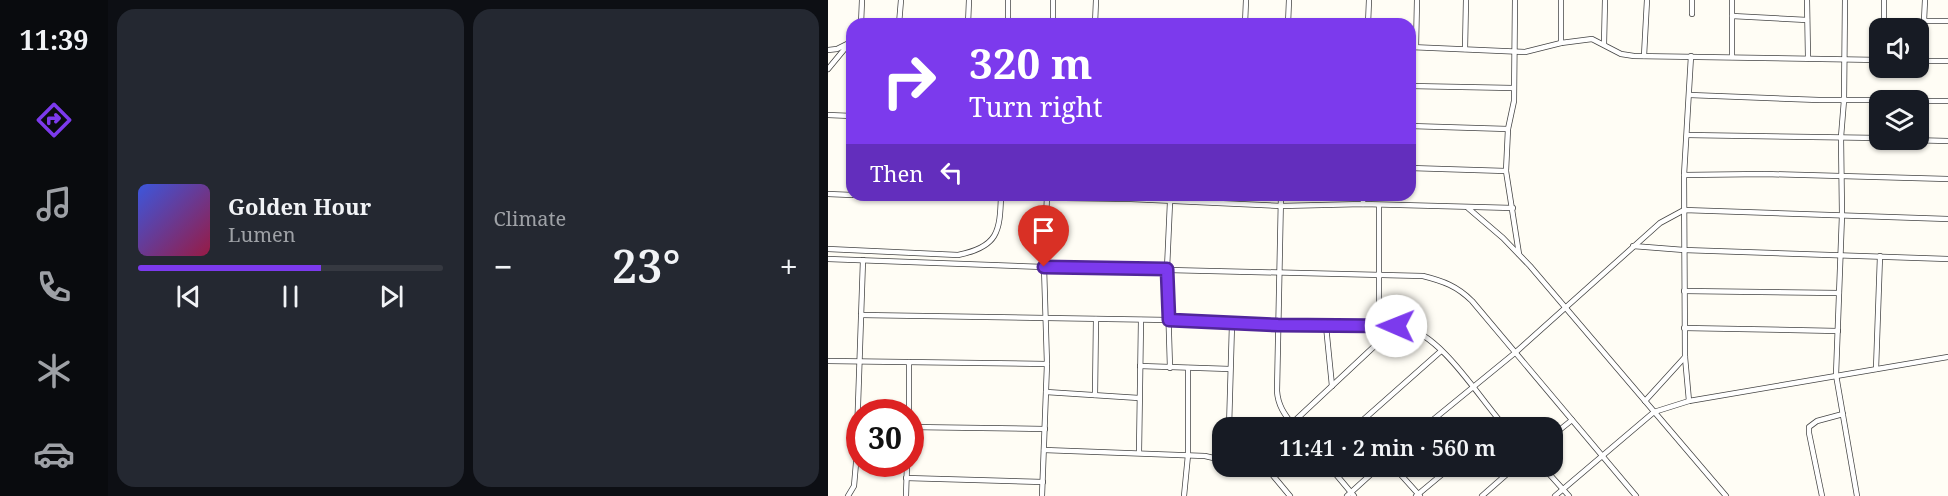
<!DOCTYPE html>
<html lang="en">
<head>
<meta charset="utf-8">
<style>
  body { margin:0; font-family:"Noto Serif",serif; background:#242831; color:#f1f3f6; height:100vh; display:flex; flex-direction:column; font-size:22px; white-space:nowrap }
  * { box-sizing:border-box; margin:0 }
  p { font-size:20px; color:#9ea1a6 }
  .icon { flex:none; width:33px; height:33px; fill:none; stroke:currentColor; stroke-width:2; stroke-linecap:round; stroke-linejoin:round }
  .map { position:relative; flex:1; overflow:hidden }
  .drawer { display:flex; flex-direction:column; gap:9px; padding:9px; background:#0d0f14; width:720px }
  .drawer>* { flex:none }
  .banner { position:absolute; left:18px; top:18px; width:570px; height:183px; border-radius:18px; box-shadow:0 2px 4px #0004; background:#7c3aed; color:#fff; overflow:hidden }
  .fabs { position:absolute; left:1041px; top:18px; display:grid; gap:12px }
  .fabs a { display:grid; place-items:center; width:60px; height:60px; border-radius:12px; background:#171b24; box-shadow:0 2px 4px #0004; font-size:30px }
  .speed { position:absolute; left:18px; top:399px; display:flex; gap:12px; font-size:30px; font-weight:700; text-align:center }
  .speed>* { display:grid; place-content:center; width:78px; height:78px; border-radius:50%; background:#171b24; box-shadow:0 2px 4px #0004; line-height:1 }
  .speed .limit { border:9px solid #d22; background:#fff; color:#111 }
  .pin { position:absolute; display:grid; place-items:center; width:51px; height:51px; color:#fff; margin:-62px -26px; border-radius:50% 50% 50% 0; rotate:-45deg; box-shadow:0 0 6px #0007 }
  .pin .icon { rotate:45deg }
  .me { position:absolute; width:66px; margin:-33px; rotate:271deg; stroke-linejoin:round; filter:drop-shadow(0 0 4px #0008) }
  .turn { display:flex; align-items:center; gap:21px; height:126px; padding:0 24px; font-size:27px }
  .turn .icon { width:78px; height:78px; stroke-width:2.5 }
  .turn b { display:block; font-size:42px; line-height:51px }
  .then { display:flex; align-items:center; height:57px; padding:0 24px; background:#0003; gap:12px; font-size:22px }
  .big { font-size:45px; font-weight:600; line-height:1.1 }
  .drawer .tile { flex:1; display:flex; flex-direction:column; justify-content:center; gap:9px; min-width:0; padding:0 21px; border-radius:18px; background:#242831 }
  .song { display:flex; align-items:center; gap:18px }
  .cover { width:72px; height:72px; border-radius:9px; background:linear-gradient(135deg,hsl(230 70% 55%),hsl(340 70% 35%)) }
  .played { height:6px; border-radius:3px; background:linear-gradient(90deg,#7c3aed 60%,#363941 60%) }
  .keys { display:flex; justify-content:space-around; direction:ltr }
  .heat { display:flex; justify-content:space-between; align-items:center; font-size:33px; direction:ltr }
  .drawer .tiles { flex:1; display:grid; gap:9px; grid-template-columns:repeat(2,1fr) }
  .trip { position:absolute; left:384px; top:417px; width:351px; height:60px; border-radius:18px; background:#171b24; box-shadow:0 2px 4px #0004; font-weight:600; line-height:60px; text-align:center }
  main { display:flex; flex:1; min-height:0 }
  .tab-bar { display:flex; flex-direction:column; width:108px; justify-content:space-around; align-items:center; background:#090b0e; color:#9ea1a6 }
  .tab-bar .icon { width:42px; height:42px }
  .tab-bar .selected { color:#7c3aed }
  .tab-bar b { font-size:27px; color:#f1f3f6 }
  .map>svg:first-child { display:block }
</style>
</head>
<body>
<main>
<nav class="tab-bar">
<b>11:39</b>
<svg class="icon selected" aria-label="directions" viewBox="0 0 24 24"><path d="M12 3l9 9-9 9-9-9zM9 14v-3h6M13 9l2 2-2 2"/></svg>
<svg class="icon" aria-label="music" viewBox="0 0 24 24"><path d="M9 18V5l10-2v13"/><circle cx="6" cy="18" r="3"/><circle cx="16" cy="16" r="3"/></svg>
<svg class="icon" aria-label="phone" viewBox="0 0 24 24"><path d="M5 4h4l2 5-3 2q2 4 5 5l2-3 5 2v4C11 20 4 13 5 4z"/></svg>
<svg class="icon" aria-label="climate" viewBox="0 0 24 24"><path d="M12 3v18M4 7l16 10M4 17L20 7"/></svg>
<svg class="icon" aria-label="car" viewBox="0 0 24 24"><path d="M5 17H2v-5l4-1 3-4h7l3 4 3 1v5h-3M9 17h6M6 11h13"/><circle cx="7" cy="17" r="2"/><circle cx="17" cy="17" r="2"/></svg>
</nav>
<section class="drawer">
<div class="tiles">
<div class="tile">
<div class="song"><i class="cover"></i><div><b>Golden Hour</b><p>Lumen</p></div></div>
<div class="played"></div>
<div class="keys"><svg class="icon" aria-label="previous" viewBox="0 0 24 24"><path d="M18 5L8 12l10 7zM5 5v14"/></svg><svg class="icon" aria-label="pause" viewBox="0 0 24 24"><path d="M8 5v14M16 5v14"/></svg><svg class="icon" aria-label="next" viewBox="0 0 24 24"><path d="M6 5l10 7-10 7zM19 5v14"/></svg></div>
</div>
<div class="tile"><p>Climate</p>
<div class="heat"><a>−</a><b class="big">23°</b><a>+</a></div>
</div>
</div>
</section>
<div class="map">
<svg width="1120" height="496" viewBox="0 0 1120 496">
  <rect width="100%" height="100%" fill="#fffdf5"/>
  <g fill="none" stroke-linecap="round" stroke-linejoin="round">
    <!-- street casing -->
    <g stroke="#444" stroke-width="6">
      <g id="street">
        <polyline points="687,0 686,101 680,129 678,171 691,254"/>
        <polyline points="733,0 733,43"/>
        <polyline points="979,0 980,57"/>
        <polyline points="1017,0 1016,100 1013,137 1014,215 1008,375 1029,496"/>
        <polyline points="864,14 864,0"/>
        <polyline points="904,16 979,20"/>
        <polyline points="1097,21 1120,21"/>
        <polyline points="33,24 34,0"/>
        <polyline points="71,24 73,0"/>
        <polyline points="140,24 141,0"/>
        <polyline points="180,24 180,0"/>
        <polyline points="225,24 225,0"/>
        <polyline points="267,24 268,0"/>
        <polyline points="417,24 418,0"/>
        <polyline points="460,24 461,0"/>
        <polyline points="540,24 541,0"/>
        <polyline points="1056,28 1056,0"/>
        <polyline points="776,44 777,0"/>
        <polyline points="582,47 697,52 733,43 764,39 793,54 806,56 1052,60"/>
        <polyline points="588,47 589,0"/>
        <polyline points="637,49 638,0"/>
        <polyline points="0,50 9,49 19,44"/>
        <polyline points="816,56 819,0"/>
        <polyline points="904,57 904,0"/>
        <polyline points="1090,61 1120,61"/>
        <polyline points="1094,61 1097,0"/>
        <polyline points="0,69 24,40"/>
        <polyline points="582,86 685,88"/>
        <polyline points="862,95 991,100 1079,100"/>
        <polyline points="1090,101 1120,101"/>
        <polyline points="0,115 24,116"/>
        <polyline points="582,126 680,129"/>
        <polyline points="859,135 1052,138"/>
        <polyline points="1081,140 1120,141"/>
        <polyline points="582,168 678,171"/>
        <polyline points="856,175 937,174 1120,179"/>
        <polyline points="0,194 24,195"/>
        <polyline points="33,195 303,199 453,206 535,204 685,208"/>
        <path d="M 453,195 L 449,391 C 450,407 458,416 467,428"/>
        <polyline points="342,202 339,269 342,368"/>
        <polyline points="535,204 535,195"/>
        <polyline points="640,208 675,238 702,266 898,496"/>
        <polyline points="805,246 856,250 1120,259"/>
        <path d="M 0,249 L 130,255 C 170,247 172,232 173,195"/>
        <path d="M 0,259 L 216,267 L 595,276 C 615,281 629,286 644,301 L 808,496"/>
        <polyline points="856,291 1011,293"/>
        <path d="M 33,315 L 341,320 L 450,325 L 575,326 C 616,337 650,397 678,428"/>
        <polyline points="551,325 551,205"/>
        <polyline points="498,326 504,386"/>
        <polyline points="856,328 1010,331"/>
        <polyline points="0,361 219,364"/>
        <polyline points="312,366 402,369"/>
        <polyline points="1048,369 1052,256"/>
        <polyline points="218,392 311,398"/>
        <polyline points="267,395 268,319"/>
        <polyline points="817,401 857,357"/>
        <polyline points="861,401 857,357 856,175 863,56"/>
        <polyline points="81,412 81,362"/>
        <polyline points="82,427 217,429"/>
        <polyline points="401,428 404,324"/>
        <polyline points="459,428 568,326"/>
        <polyline points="526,428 613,351"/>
        <polyline points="595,428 688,352 832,223 856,210 1120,219"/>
        <polyline points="724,436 744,420"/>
        <polyline points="216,450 377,456 394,460"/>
        <polyline points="311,452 313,320"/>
        <polyline points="437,466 462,496"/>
        <polyline points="501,466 526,496"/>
        <polyline points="565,466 592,496"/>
        <polyline points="714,466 741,496"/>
        <polyline points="78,478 215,482"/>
        <polyline points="20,496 26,486 28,463 35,260"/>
        <polyline points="78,496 79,464"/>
        <polyline points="214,496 219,364 216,267 219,196"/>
        <polyline points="356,496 360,455 360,368"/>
        <polyline points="519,496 552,466"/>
        <polyline points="588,496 624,466"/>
        <polyline points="654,496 688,466"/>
        <polyline points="727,496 826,412 861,401 1120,357"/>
        <polyline points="994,496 981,433 981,427 989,421 1015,414"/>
      </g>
    </g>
    <!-- street -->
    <use href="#street" stroke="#fff" stroke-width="4.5"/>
  </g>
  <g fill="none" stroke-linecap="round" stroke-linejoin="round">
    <!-- route casing -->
    <g stroke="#51269a" stroke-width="15">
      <polyline id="route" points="216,267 339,269 341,320 450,325 568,326"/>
    </g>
    <!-- route -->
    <use href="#route" stroke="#7c3aed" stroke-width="10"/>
  </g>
</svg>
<div class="fabs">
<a><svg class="icon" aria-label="sound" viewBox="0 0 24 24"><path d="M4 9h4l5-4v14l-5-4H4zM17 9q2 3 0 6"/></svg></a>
<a><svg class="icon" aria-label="layers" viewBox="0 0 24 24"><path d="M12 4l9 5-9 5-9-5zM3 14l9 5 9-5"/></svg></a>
</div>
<div class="speed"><div class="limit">30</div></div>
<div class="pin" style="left:216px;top:267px;background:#d93025"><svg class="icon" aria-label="arrive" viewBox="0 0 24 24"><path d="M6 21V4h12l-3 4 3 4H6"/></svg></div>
<svg class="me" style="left:568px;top:326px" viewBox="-20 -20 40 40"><circle r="19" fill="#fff"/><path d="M0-13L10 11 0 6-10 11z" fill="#7c3aed"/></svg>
<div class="trip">11:41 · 2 min · 560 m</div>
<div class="banner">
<div class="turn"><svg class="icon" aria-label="right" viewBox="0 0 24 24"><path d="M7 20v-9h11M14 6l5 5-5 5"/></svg><div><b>320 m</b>Turn right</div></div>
<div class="then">Then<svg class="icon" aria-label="left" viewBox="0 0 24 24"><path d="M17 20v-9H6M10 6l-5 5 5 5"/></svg></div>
</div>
</div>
</main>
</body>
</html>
